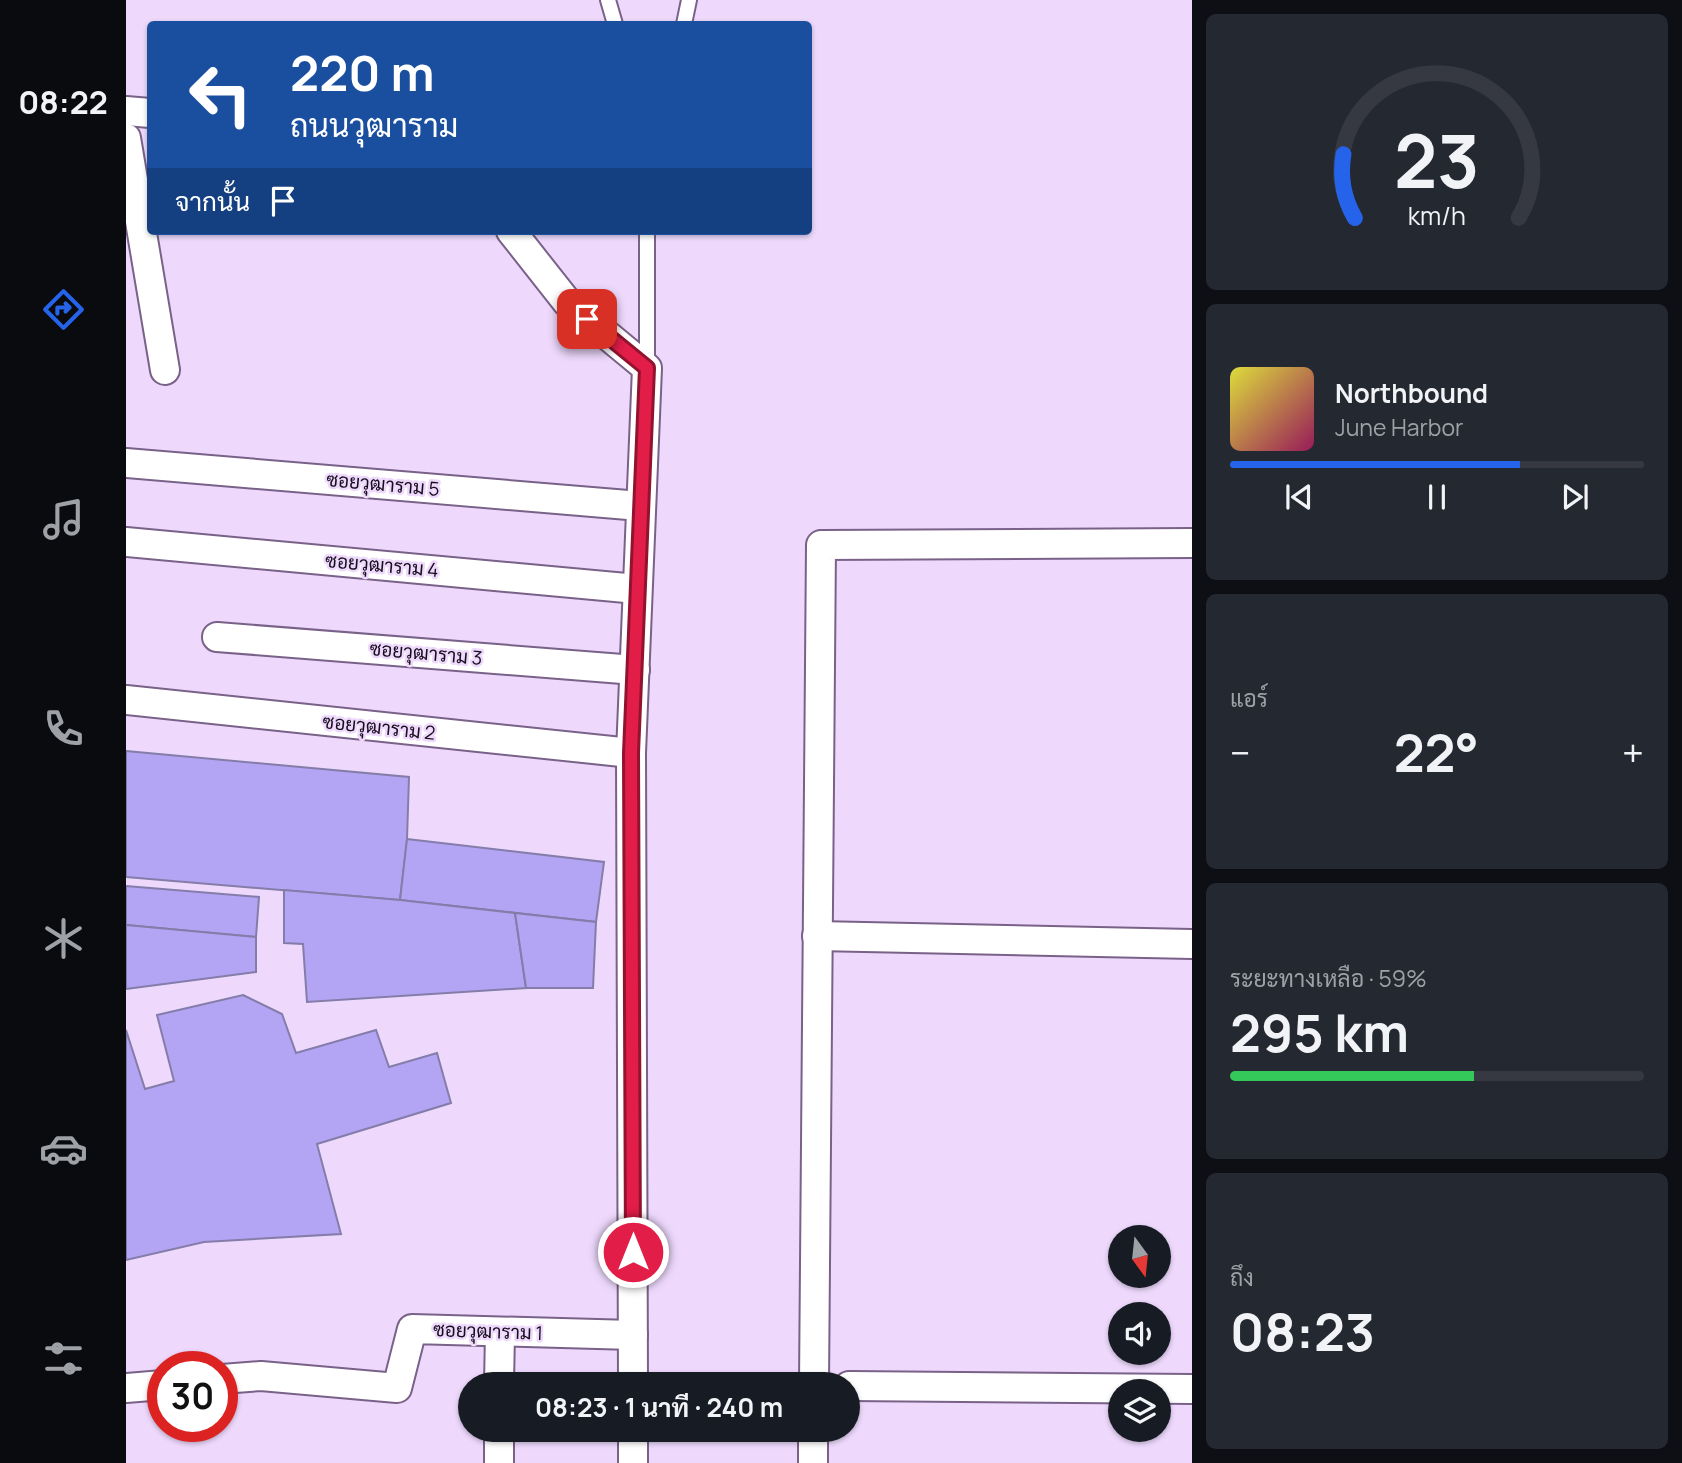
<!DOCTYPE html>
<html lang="th">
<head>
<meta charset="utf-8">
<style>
  body { margin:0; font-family:Manrope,Sarabun,sans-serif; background:#242831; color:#f1f3f6; height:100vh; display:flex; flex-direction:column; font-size:26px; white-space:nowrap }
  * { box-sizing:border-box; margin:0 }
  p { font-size:23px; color:#9ea1a6 }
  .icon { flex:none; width:38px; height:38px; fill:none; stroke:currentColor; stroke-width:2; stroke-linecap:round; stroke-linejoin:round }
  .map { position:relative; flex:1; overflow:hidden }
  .drawer { display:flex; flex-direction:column; gap:14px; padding:14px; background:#0d0f14; width:490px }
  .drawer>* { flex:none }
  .guide { position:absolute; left:21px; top:21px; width:665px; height:214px; border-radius:7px; box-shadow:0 2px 5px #0004; background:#1a4fa0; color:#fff; overflow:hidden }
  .needle { width:46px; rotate:165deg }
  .fabs { position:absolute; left:982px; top:1225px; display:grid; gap:14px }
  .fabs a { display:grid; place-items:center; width:63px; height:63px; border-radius:50%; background:#171b24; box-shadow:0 2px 5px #0004; font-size:35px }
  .speed { position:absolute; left:21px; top:1351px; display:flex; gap:14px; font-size:35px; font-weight:700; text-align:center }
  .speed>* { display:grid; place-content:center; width:91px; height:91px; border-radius:50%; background:#171b24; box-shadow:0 2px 5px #0004; line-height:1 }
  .speed .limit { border:10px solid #d22; background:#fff; color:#111 }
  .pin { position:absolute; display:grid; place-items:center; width:60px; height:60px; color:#fff; margin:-30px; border-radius:14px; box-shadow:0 4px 10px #0006 }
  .me { position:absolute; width:77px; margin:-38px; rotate:0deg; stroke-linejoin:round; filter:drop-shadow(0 0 5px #0008) }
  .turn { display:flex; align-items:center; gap:24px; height:147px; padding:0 28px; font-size:32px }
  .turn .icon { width:91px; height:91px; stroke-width:2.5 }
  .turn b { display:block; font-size:49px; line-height:60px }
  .then { display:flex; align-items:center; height:66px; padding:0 28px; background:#0003; gap:14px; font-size:26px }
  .big { font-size:52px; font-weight:700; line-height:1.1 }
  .drawer .tile { flex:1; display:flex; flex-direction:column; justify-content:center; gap:10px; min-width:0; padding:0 24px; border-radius:10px; background:#242831 }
  .drawer .dial { align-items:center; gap:0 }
  .dial svg { height:182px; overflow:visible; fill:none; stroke:#363941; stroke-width:7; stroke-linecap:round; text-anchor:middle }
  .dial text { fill:#f1f3f6; stroke:none }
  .song { display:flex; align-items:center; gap:21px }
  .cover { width:84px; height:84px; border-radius:10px; background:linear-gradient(135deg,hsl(60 70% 55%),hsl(330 70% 35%)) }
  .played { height:7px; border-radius:4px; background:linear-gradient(90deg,#2563eb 70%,#363941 70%) }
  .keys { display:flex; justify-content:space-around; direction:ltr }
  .heat { display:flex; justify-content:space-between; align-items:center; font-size:38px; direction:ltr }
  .charge { height:10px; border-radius:5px; background:linear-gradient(90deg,#34c759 59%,#363941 0) }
  .trip { position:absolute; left:332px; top:1372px; width:402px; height:70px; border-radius:35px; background:#171b24; box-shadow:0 2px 5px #0004; font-weight:700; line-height:70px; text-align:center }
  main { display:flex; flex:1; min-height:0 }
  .tab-bar { display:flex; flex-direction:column; width:126px; justify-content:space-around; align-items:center; background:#090b0e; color:#9ea1a6 }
  .tab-bar .icon { width:49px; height:49px }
  .tab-bar .on { color:#2563eb }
  .tab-bar b { font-size:32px; color:#f1f3f6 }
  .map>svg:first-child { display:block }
</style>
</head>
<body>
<main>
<nav class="tab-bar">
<b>08:22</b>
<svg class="icon on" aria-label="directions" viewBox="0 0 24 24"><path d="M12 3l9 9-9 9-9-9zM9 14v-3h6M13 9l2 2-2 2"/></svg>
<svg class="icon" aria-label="music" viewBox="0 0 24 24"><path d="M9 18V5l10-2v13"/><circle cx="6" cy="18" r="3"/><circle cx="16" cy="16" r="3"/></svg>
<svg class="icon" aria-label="phone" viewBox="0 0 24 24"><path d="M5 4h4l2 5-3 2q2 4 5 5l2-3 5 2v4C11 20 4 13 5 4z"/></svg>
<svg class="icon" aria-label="climate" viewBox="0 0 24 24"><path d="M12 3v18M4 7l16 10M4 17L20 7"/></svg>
<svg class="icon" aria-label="car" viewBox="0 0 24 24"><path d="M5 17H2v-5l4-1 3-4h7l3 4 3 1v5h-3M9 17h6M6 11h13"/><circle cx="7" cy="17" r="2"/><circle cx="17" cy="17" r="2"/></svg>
<svg class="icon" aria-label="filters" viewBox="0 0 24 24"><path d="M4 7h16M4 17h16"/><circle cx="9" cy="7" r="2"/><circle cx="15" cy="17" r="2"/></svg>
</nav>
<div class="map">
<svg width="1066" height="1463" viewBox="0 0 1066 1463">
  <rect width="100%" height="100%" fill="#eed9fd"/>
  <!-- building -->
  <g fill="#b3a5f3" stroke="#847ca9" stroke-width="2">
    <polygon points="0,751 283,777 281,839 274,900 0,877"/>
    <polygon points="281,839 478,862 470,922 274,900"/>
    <polygon points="0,886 133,897 130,937 0,925"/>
    <polygon points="158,890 274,900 389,913 400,988 181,1002 177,944 158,943"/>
    <polygon points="389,913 470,922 467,988 400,988"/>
    <polygon points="0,925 130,937 130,972 0,989"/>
    <polygon points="117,995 156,1014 170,1053 250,1030 263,1067 311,1053 325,1103 191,1144 215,1234 78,1242 0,1260 0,1030 19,1089 48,1081 31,1015"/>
  </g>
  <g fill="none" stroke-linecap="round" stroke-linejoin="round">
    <!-- service casing -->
    <g stroke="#796188" stroke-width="18">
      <g id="service">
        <polyline points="482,0 489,24"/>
        <polyline points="558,24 563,0"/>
        <polyline points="521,367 521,231"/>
      </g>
    </g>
    <!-- minor casing -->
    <g stroke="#796188" stroke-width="32">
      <g id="minor">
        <polyline points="0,111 24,113"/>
        <polyline points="0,138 39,370"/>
        <polyline points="385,231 441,302 521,368 505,753 507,1384"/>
        <polyline points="0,463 514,506"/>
        <polyline points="0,542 511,589"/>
        <polyline points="91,637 509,670"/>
        <polyline points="0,700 505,753"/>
        <polyline points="691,936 1066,944"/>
        <polyline points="96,1379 135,1376 271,1388 286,1329 507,1335"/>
        <polyline points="373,1384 374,1332"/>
        <polyline points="688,1384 695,545 1066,543"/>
        <polyline points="723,1386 1066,1389"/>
        <polyline points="0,1388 37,1385"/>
        <polyline points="373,1463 373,1430"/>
        <polyline points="507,1463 507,1430"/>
        <polyline points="687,1463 687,1430"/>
      </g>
    </g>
    <!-- service -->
    <use href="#service" stroke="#fff" stroke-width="14"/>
    <!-- minor -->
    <use href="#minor" stroke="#fff" stroke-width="28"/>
  </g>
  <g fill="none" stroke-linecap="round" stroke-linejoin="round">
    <!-- route casing -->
    <g stroke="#92132f" stroke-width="18">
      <polyline id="route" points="461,319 521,368 505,753 507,1252"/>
    </g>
    <!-- route -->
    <use href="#route" stroke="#e11d48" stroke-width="12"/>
  </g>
  <g text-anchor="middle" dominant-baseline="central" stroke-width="5" stroke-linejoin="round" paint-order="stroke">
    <!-- street labels -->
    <g font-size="19" fill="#170d1c" stroke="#eed9fd">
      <text transform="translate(257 484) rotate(5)">ซอยวุฒาราม 5</text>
      <text transform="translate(256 565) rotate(5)">ซอยวุฒาราม 4</text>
      <text transform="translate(300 653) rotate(5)">ซอยวุฒาราม 3</text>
      <text transform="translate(253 727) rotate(6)">ซอยวุฒาราม 2</text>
      <text transform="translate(362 1331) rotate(2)">ซอยวุฒาราม 1</text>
    </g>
  </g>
</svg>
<div class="fabs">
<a><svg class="needle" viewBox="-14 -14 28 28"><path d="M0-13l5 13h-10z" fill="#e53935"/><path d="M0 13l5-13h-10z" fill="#9ea1a6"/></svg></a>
<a><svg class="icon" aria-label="sound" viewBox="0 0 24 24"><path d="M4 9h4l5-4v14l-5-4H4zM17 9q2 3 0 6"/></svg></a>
<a><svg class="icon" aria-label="layers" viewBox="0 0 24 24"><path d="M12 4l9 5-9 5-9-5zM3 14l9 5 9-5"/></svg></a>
</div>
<div class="speed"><div class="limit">30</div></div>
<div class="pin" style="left:461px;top:319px;background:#d93025"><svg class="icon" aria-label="arrive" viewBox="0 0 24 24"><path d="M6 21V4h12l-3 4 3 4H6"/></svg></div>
<svg class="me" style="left:507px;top:1252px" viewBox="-20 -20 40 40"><circle r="17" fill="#e11d48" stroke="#fff" stroke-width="3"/><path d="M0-11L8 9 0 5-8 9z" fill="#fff"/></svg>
<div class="trip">08:23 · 1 นาที · 240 m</div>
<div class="guide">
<div class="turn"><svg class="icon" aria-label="left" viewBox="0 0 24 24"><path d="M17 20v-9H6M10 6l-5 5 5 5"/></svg><div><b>220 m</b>ถนนวุฒาราม</div></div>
<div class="then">จากนั้น<svg class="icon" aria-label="arrive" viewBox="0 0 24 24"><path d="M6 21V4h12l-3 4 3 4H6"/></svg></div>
</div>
</div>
<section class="drawer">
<div class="tile dial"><svg viewBox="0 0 100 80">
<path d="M14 69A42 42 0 1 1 86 69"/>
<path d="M14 69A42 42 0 0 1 9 41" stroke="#2563eb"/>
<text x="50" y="56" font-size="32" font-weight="700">23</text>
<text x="50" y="72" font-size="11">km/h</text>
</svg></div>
<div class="tile">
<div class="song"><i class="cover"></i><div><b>Northbound</b><p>June Harbor</p></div></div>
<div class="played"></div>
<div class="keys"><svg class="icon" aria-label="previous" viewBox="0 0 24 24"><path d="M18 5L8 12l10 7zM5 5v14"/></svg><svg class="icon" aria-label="pause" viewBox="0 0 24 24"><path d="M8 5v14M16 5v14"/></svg><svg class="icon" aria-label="next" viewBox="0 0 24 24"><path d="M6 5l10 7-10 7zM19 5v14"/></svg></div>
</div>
<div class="tile"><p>แอร์</p>
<div class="heat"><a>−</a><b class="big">22°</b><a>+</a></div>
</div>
<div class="tile"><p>ระยะทางเหลือ · 59%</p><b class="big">295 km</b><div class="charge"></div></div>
<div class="tile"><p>ถึง</p><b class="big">08:23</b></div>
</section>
</main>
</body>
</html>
